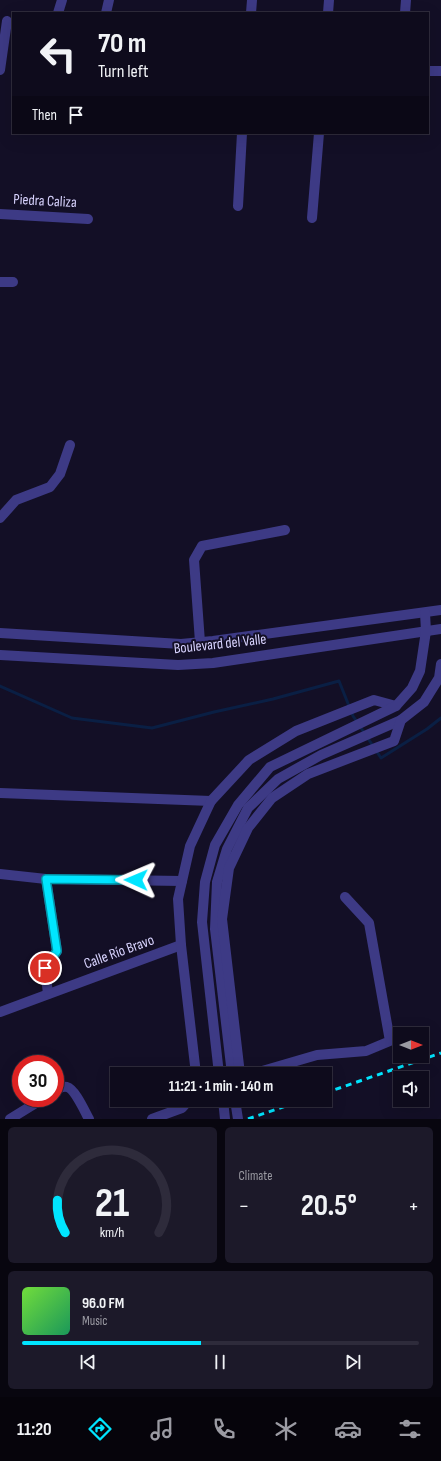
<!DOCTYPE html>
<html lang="en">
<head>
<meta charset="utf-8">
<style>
  body { margin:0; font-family:"Sofia Sans Condensed",sans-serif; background:#1c1929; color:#f1f3f6; height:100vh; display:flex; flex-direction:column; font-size:15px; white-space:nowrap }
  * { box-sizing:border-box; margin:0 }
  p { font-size:13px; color:#9b9ba3 }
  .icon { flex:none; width:22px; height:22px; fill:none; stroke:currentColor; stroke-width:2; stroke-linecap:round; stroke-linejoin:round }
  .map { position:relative; height:1119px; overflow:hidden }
  .details { display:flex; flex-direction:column; gap:8px; padding:8px; background:#08060f; flex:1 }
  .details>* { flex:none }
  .guide { position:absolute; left:12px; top:12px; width:417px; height:122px; border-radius:0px; box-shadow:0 4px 16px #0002,0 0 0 1px #2e2b3b; background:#0e0b1c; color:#f1f3f6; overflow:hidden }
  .needle { width:26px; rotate:90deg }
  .buttons { position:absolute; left:393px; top:1027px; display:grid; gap:8px }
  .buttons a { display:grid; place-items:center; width:36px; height:36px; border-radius:0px; background:#0e0b1c; box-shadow:0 4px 16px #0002,0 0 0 1px #2e2b3b; font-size:20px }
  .speed { position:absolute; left:12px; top:1055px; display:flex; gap:8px; font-size:20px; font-weight:700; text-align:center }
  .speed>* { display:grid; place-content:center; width:52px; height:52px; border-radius:50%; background:#0e0b1c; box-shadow:0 4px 16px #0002,0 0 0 1px #2e2b3b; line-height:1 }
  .speed .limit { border:6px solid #d22; background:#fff; color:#111 }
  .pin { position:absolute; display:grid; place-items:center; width:34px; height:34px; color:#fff; margin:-17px; border:2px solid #fff; border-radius:50%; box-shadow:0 1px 4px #0007 }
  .me { position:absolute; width:44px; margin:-22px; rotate:271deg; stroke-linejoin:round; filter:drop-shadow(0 0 3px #0008) }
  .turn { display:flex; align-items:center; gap:14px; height:84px; padding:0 20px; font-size:18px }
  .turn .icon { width:52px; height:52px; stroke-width:2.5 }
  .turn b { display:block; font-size:28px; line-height:34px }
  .then { display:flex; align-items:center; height:38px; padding:0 20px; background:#0003; gap:8px; font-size:15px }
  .big { font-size:30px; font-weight:700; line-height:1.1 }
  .details .widget { flex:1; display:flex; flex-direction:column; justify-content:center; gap:6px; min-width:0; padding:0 14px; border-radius:6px; background:#1c1929 }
  .details .dial { align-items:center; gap:0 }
  .dial svg { height:104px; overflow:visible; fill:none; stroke:#2e2b3b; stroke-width:7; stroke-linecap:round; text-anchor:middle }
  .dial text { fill:#f1f3f6; stroke:none }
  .song { display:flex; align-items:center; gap:12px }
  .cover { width:48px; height:48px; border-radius:6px; background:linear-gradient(135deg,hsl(100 70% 55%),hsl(150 70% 35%)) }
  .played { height:4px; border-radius:2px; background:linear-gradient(90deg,#00e5ff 45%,#2e2b3b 45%) }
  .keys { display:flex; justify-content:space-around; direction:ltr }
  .heat { display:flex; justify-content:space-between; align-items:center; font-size:22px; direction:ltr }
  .details .tiles { flex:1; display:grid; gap:8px; grid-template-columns:1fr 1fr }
  .widget:last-child { grid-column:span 2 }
  .trip { position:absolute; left:110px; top:1067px; width:222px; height:40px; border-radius:0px; background:#0e0b1c; box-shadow:0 4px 16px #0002,0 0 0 1px #2e2b3b; font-weight:700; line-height:40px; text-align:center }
  .tabs { display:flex; height:64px; justify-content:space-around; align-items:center; background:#06040b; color:#9b9ba3 }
  .tabs .icon { width:28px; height:28px }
  .tabs .active { color:#00e5ff }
  .tabs b { font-size:18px; color:#f1f3f6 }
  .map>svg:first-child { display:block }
</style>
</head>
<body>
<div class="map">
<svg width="441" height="1119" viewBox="0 0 441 1119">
  <rect width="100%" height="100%" fill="#130f26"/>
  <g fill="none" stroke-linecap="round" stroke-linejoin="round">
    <!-- stream -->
    <polyline stroke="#0a1f44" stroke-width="3" points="0,686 72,718 152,728 214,712 273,699 339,681 353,716 381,758 427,729 441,718"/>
    <!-- minor -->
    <g stroke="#3d3a85" stroke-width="10">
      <polyline points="58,13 62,0"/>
      <polyline points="106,13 109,0"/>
      <polyline points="251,13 252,0"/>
      <polyline points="328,13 329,0"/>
      <polyline points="405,13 406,0"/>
      <polyline points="0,70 7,21"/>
      <polyline points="428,71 441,71"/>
      <polyline points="238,206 242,133"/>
      <polyline points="0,214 88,219"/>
      <polyline points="312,218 319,133"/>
      <polyline points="0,282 13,282"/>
      <polyline points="0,518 16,500 50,487 60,474 70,445"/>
      <polyline points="0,633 181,644 213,641 441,610"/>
      <polyline points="200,642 194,560 202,546 285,530"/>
      <polyline points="0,655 178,665 213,663 441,629"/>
      <polyline points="0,793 211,801"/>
      <polyline points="0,874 46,879 57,951 45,968 48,994"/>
      <polyline points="46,879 182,881"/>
      <polyline points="0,1012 181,945"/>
      <polyline points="196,1074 181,945 178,899 190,846 211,801 249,760 296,731 374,700 396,706"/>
      <polyline points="219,1074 202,922 205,882 215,845 238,805 270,767 396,706 412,688 420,671 426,631 425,613"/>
      <polyline points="232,1074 215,929 217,882 227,849 248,808 278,779 321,755 401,720 424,702 439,678 441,664"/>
      <polyline points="240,1074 222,919 229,868 248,828 272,798 308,774 394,741 401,720"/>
      <polyline points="252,1074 317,1055 366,1051 390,1041 369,923 345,897"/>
      <path d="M 55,1091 C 59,1088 62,1086 67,1087 C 75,1089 85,1112 89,1119"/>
      <polyline points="223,1100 225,1119"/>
      <polyline points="235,1100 238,1119"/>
      <polyline points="10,1119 44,1098"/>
      <polyline points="152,1119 182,1108 189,1100"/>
    </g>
    <!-- rail -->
    <g stroke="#00e5ff" stroke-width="3" stroke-dasharray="6 5" stroke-linecap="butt">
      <polyline points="325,1093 441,1053"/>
      <polyline points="248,1119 303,1100"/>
    </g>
  </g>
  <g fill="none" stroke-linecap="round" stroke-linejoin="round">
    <!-- route casing -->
    <g stroke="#0095a6" stroke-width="10">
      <polyline id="route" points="45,968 57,951 46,879 136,880"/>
    </g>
    <!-- route -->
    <use href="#route" stroke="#00e5ff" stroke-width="7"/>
  </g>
  <g text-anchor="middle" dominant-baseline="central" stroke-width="4" stroke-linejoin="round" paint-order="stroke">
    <!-- street labels -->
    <g font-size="15" fill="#d9d4ff" stroke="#130f26">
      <text transform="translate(45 201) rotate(3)">Piedra Caliza</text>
      <text transform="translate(220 644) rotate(-6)">Boulevard del Valle</text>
      <text transform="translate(119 952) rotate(-20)">Calle Río Bravo</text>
    </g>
  </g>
</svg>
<div class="buttons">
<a><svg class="needle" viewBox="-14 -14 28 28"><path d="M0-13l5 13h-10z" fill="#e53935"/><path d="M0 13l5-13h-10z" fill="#9b9ba3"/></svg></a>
<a><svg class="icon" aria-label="sound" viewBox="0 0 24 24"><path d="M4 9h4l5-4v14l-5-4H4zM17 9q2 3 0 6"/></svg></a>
</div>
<div class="speed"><div class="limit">30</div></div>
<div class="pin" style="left:45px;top:968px;background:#d93025"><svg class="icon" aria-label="arrive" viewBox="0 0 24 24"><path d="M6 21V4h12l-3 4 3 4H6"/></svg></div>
<svg class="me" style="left:136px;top:880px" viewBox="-20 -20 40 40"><path d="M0-17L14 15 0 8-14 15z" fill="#00e5ff" stroke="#fff" stroke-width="4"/></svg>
<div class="trip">11:21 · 1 min · 140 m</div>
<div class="guide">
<div class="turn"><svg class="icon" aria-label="left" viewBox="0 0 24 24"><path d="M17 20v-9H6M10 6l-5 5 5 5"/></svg><div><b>70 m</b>Turn left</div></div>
<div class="then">Then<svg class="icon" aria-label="arrive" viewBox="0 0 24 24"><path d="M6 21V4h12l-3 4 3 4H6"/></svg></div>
</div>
</div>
<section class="details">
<div class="tiles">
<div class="widget dial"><svg viewBox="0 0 100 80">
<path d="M14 69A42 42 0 1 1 86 69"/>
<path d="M14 69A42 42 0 0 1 8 44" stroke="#00e5ff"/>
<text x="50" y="56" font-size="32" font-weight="700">21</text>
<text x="50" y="72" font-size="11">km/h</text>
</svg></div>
<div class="widget"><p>Climate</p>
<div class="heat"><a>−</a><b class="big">20.5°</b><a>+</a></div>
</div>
<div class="widget">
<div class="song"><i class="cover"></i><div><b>96.0 FM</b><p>Music</p></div></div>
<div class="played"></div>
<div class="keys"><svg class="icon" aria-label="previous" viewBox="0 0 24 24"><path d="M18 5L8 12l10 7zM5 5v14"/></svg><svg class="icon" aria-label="pause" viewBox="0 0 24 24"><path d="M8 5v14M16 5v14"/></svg><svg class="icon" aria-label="next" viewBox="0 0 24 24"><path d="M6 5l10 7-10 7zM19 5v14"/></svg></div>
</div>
</div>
</section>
<nav class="tabs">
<b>11:20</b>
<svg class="icon active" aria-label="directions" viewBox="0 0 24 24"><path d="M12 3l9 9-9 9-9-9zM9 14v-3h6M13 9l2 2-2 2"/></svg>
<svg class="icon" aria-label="music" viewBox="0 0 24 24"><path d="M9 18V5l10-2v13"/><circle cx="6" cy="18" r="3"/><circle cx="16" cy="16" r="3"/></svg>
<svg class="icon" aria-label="phone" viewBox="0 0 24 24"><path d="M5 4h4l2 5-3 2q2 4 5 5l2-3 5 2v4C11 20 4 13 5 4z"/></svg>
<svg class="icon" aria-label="climate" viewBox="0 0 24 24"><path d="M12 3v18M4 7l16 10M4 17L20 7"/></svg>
<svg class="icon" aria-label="car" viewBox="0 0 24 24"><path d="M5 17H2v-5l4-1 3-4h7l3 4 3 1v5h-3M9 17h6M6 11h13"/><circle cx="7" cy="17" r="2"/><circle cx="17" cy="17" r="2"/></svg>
<svg class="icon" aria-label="filters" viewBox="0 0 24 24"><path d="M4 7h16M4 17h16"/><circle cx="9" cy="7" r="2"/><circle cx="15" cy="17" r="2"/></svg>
</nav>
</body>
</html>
